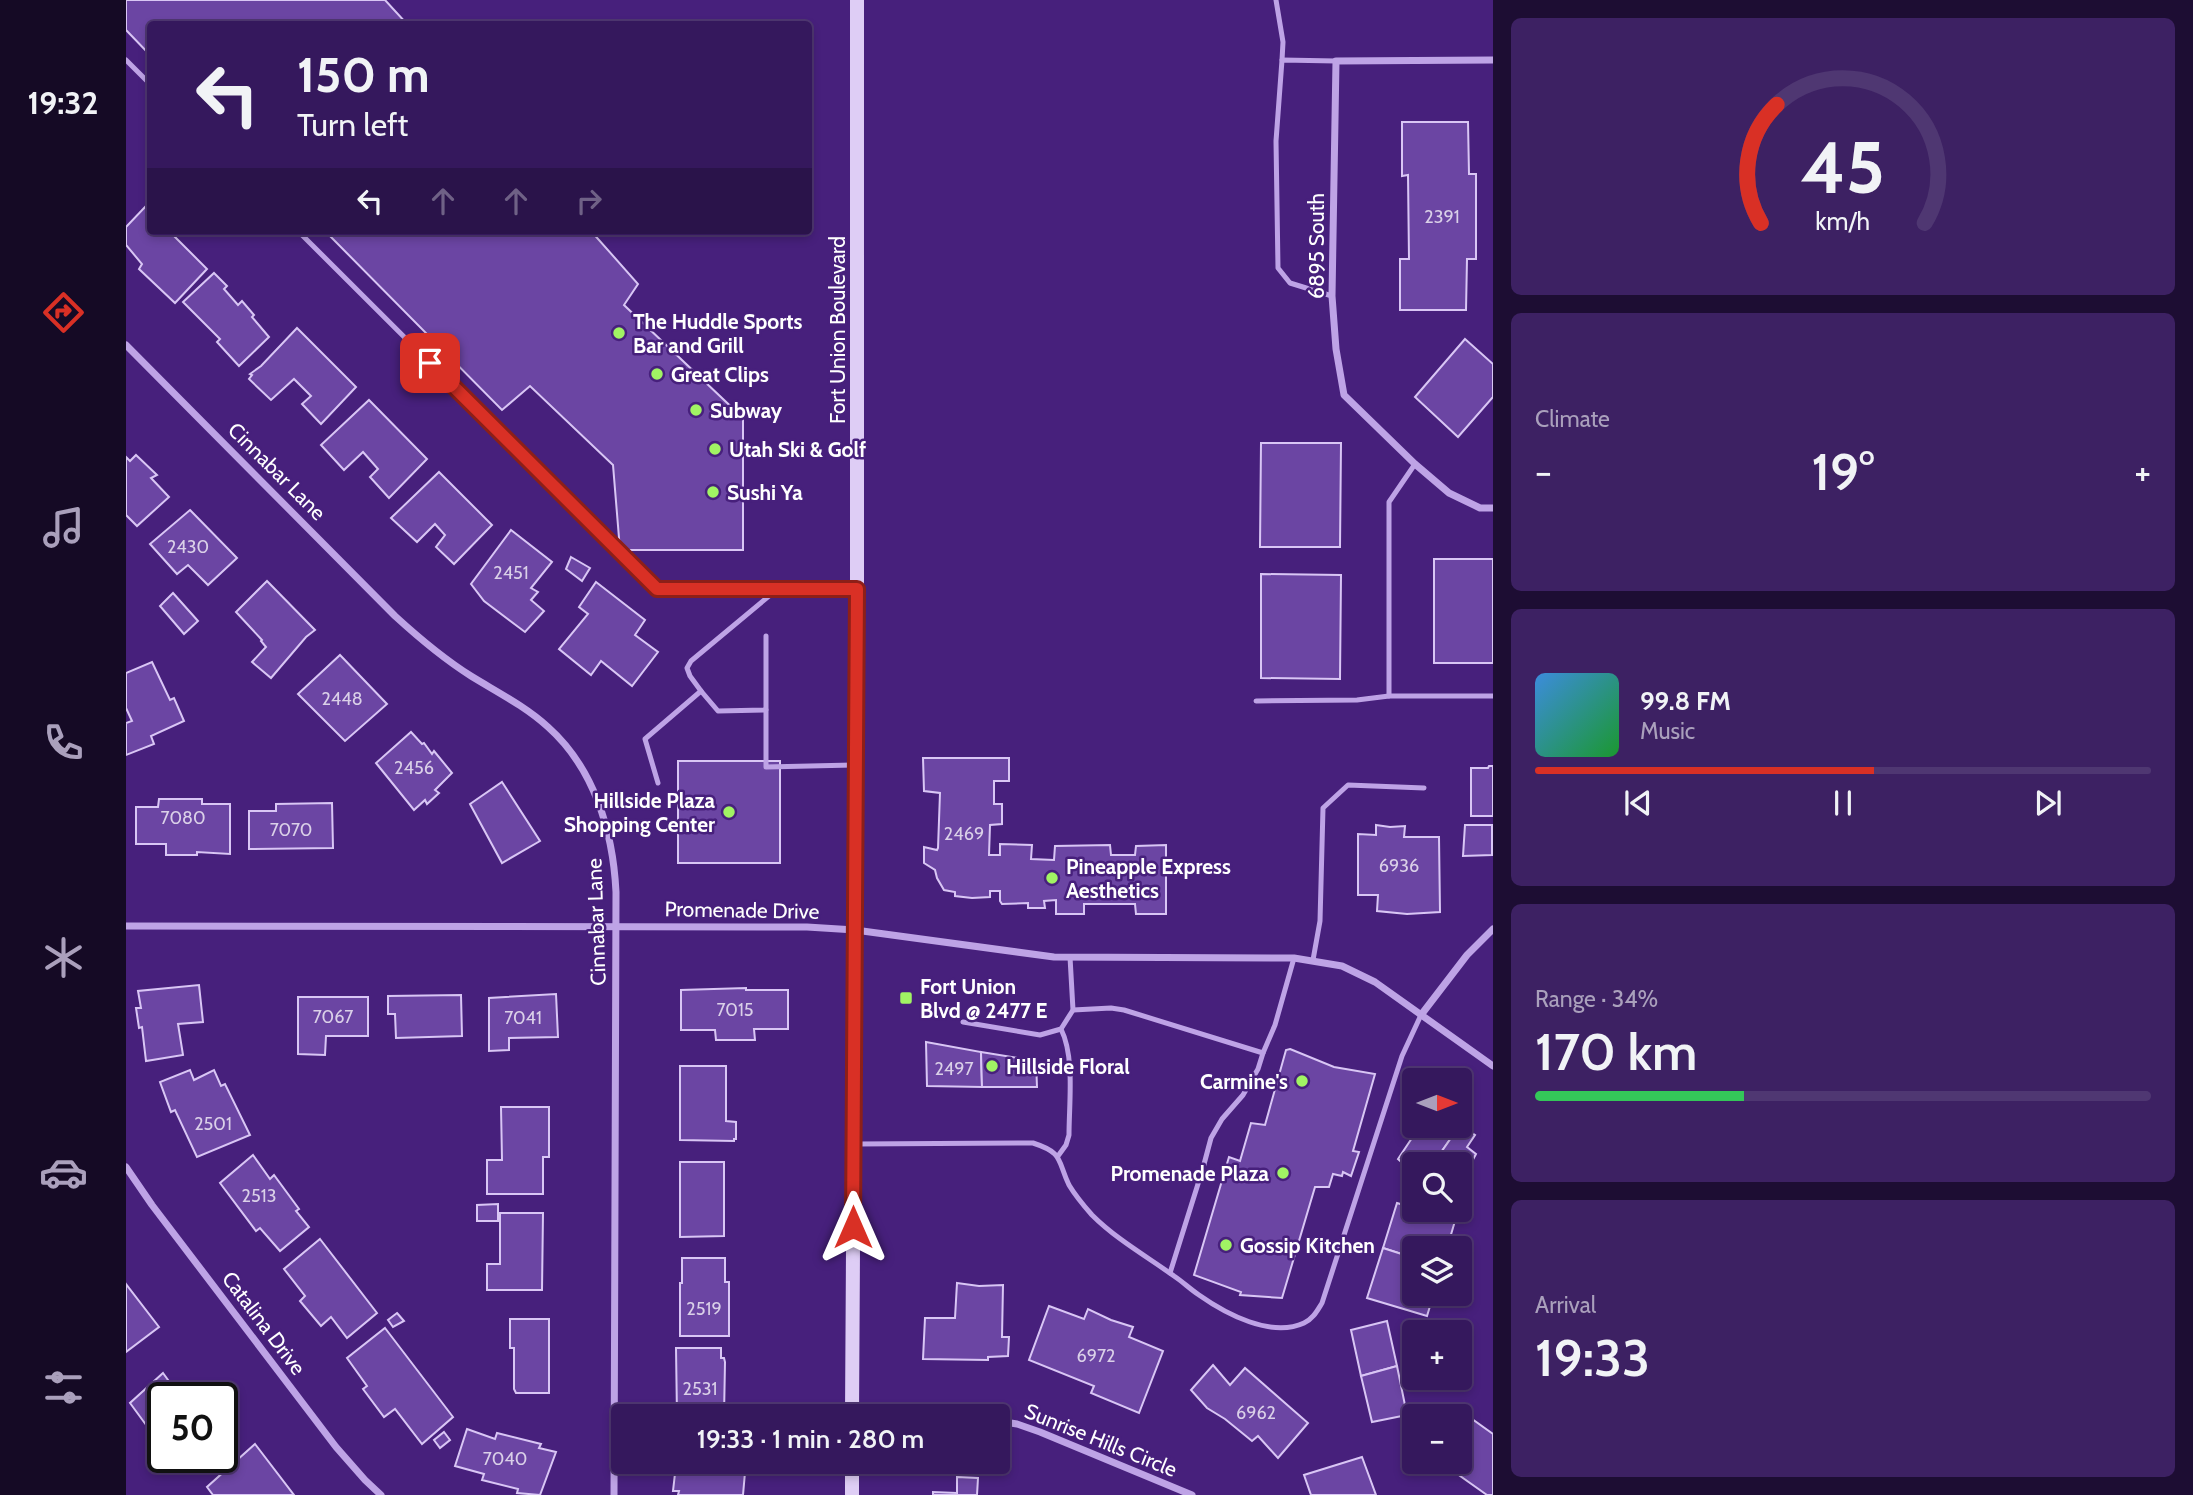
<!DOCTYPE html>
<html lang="en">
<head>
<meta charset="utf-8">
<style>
  body { margin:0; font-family:Cabin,sans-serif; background:#3d2163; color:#f1f3f6; height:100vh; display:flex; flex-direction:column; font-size:26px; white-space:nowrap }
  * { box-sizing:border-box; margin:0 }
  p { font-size:23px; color:#aaa0bc }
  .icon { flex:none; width:38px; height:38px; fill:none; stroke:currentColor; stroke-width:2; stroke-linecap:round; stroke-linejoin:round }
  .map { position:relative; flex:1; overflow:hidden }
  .sheet { display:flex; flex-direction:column; gap:18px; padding:18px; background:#1d0d33; width:700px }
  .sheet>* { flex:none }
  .banner { position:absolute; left:21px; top:21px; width:665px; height:214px; border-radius:7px; box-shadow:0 4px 10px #0003,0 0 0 2px #4f3772; background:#35185d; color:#f1f3f6; overflow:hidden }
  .needle { width:46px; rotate:90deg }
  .tools { position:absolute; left:1276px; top:1068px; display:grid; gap:14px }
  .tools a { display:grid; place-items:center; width:70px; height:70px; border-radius:7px; background:#35185d; box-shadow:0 4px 10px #0003,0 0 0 2px #4f3772; font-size:35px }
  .speed { position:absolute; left:21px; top:1382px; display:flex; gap:14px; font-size:35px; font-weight:700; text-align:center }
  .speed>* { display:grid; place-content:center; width:91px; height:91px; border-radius:50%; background:#35185d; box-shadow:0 4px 10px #0003,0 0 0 2px #4f3772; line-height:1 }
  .speed .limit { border:4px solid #111; border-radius:10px; background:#fff; color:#111 }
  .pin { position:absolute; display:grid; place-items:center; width:60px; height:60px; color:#fff; margin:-30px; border-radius:14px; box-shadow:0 4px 10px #0006 }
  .me { position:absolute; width:77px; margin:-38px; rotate:0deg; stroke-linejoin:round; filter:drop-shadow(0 0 5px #0008) }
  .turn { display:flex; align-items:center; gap:24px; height:147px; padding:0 35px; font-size:32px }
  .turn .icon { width:91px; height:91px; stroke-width:2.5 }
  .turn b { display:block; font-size:49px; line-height:60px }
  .lanes { display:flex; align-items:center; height:66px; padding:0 35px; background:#0003; justify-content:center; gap:35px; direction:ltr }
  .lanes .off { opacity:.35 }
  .big { font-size:52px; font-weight:600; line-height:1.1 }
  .sheet .widget { flex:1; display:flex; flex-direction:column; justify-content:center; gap:10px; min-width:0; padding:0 24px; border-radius:10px; background:#3d2163 }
  .sheet .dial { align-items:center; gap:0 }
  .dial svg { height:182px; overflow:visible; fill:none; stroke:#4f3772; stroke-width:7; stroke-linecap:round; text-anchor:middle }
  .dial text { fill:#f1f3f6; stroke:none }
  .song { display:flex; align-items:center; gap:21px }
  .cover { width:84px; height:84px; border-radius:10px; background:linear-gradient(135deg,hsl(210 70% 55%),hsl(130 70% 35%)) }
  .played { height:7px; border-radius:4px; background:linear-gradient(90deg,#d93025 55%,#4f3772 55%) }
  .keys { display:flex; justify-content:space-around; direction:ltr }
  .heat { display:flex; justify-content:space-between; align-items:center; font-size:38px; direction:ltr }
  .charge { height:10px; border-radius:5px; background:linear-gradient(90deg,#34c759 34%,#4f3772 0) }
  .trip { position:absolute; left:485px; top:1404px; width:399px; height:70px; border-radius:7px; background:#35185d; box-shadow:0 4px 10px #0003,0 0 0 2px #4f3772; font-weight:600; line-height:70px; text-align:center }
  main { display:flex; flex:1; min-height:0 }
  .dock { display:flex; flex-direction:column; width:126px; justify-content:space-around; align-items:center; background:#150a25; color:#aaa0bc }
  .dock .icon { width:49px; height:49px }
  .dock .active { color:#d93025 }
  .dock b { font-size:32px; color:#f1f3f6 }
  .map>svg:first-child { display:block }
</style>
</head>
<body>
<main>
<nav class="dock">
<b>19:32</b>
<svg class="icon active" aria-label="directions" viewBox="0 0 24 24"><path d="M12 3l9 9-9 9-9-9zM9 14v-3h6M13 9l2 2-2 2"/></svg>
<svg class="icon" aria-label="music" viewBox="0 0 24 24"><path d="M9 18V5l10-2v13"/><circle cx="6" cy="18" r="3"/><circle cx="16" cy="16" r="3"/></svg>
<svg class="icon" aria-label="phone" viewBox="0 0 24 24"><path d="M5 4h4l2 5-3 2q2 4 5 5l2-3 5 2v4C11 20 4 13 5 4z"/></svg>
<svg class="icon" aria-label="climate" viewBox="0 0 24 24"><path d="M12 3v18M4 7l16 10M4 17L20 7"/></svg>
<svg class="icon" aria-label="car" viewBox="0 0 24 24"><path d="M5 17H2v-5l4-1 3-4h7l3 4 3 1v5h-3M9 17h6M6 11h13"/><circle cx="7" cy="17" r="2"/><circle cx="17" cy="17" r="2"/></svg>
<svg class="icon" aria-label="filters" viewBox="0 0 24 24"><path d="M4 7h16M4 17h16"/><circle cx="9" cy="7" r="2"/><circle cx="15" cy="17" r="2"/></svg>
</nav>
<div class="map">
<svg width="1367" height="1495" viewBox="0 0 1367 1495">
  <rect width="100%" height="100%" fill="#47207c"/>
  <!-- building -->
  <g fill="#6b45a3" stroke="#d9c6f5" stroke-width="2">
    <polygon points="0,0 259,0 281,24 24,24 24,55 0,30"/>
    <polygon points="1276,122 1342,122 1343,174 1350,174 1350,259 1341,259 1340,310 1274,310 1274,259 1283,259 1282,175 1276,176"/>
    <polygon points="19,207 24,213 24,231 43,231 81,269 49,303 13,269 16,264 0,245 0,227"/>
    <polygon points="199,231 465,231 512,284 498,305 617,418 617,550 494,550 487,465 404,386 376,410"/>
    <polygon points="88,273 101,286 98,289 112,305 116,301 128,315 126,317 143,337 113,366 91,342 94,339 57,302"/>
    <polygon points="171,328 230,387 195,424 176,404 185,396 168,379 145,400 123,379 126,375 124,374 135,366"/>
    <polygon points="1339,339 1367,364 1367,397 1332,437 1289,397"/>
    <polygon points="243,400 301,459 263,498 244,477 252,469 237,452 218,470 195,445"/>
    <polygon points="1135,443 1215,443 1214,547 1134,547"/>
    <polygon points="10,455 31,475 25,478 43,497 11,526 0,515 0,457 4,461"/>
    <polygon points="313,472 366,525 328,564 310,547 319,535 309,524 291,542 265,518"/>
    <polygon points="64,510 111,558 82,585 62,565 51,574 24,544"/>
    <polygon points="385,530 426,562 405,588 412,592 405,600 418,611 399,632 358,601 345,584"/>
    <polygon points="445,557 464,568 456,581 440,569"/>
    <rect x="1308" y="559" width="59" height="104"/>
    <polygon points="1135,574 1215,575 1214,679 1135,678"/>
    <polygon points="141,581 189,630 180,637 145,678 126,662 140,647 135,641 136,640 110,612"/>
    <polygon points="470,582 519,620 509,635 532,652 506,686 475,661 465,675 433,649 462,614 453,607"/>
    <polygon points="47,593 72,621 58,634 34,606"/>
    <polygon points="214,655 261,704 219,741 172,694"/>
    <polygon points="26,662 44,700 48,698 58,721 25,736 28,744 0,755 0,723 6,721 0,708 0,673"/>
    <polygon points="285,732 296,744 298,743 306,754 308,751 326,773 309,790 313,793 301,804 299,800 288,810 250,763"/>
    <polygon points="797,758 883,758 883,781 868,781 868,804 876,804 876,824 864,825 863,855 874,855 874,844 906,845 905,859 928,860 929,846 984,845 985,855 1009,855 1010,846 1040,845 1040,914 1010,914 1009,904 958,904 958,914 930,914 930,900 918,901 919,908 902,908 902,903 876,904 874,901 874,891 864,891 864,897 846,898 829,896 829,892 818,890 811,878 809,870 798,863 798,847 811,850 812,848 814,793 798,791"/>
    <rect x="552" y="761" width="102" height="102"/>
    <polygon points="1363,766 1367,766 1367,816 1345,816 1345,768 1362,768"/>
    <polygon points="376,782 414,841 376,863 344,804"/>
    <polygon points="33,799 76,799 76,804 104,804 104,854 71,852 71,855 40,855 40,844 10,844 10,807 32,807"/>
    <polygon points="206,803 207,848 123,849 123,811 150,811 150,804"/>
    <polygon points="1250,825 1264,827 1279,826 1278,837 1313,837 1314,912 1281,914 1251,911 1252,895 1232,895 1232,834 1250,835"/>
    <polygon points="1339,825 1366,825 1366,855 1337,856"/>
    <polygon points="73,985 77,1022 52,1024 57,1055 20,1061 16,1027 13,1028 10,1008 15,1008 12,991"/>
    <polygon points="620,988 620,990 662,990 662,1029 628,1029 629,1040 590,1040 589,1030 555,1030 555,990"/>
    <polygon points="430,994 432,1037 383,1038 383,1050 363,1051 363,998"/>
    <polygon points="335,995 336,1036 270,1038 269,1014 262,1014 262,996"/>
    <polygon points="172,997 242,997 242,1036 200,1036 199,1055 172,1054"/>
    <polygon points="800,1042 855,1052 856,1087 801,1086"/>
    <polygon points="1164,1049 1208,1067 1249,1074 1227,1151 1233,1152 1225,1176 1217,1172 1216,1176 1207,1174 1203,1187 1189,1187 1156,1298 1114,1295 1115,1292 1068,1275 1103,1157 1114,1161 1125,1123 1139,1125 1160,1050"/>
    <polygon points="855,1052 910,1061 911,1087 856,1087"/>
    <polygon points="554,1066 600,1066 600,1121 610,1122 610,1139 608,1139 608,1141 554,1140"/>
    <polygon points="64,1070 68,1080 88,1070 95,1086 99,1084 124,1135 71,1157 49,1110 45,1112 34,1082"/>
    <polygon points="375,1107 423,1107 423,1157 417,1157 417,1194 361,1194 361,1160 376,1160"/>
    <polygon points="1308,1125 1314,1127 1334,1125 1307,1164 1288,1164 1288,1176 1280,1171 1281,1167 1272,1159 1292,1129 1300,1136"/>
    <polygon points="1334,1125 1349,1135 1341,1147 1350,1154 1343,1167 1345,1169 1334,1185 1334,1164 1307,1164"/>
    <polygon points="127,1155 144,1179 148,1175 173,1209 170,1211 183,1227 154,1251 134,1228 130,1231 94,1183"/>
    <polygon points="554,1162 598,1162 598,1236 554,1237"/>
    <polygon points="1271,1203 1329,1221 1321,1248 1288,1248 1288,1258 1257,1248"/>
    <polygon points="372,1204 372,1221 351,1221 351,1205"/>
    <polygon points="374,1213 417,1213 416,1290 361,1290 361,1264 374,1264"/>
    <polygon points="194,1239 251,1313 221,1338 205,1317 195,1326 174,1301 179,1296 158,1269"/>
    <polygon points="1257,1248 1288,1258 1288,1293 1308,1293 1301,1316 1241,1298"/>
    <polygon points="556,1258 599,1258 599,1282 603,1282 603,1336 554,1336 554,1283 556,1283"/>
    <polygon points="831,1283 853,1286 877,1285 876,1337 883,1337 882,1356 862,1357 862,1360 797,1359 799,1318 829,1318"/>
    <polygon points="0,1284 33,1327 0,1352"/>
    <polygon points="923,1306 958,1319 962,1309 985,1320 1007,1327 1003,1337 1037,1351 1013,1413 965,1393 968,1386 903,1360"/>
    <polygon points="271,1313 278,1321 267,1327 262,1320"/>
    <polygon points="384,1319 423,1319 423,1393 390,1393 388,1389 388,1348 384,1348"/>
    <polygon points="1261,1321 1271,1366 1235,1376 1225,1330"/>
    <polygon points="259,1328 327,1417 296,1444 269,1409 258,1417 237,1389 241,1386 221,1358"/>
    <polygon points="550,1348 595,1348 595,1358 598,1358 599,1362 598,1416 551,1416"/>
    <polygon points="1087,1365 1104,1385 1119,1368 1182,1423 1152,1458 1132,1436 1126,1441 1099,1419 1081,1408 1065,1390"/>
    <polygon points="1271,1366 1281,1415 1246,1422 1235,1376"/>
    <polygon points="37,1373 50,1391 58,1385 68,1398 37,1398 37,1448 4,1403"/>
    <polygon points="1334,1418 1343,1424 1346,1419 1367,1434 1367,1495 1361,1495 1313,1461 1334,1461"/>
    <polygon points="341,1429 369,1439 371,1433 415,1444 413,1448 430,1452 414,1495 391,1493 392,1489 356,1480 358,1474 329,1466"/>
    <polygon points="318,1432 324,1440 314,1448 308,1440"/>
    <polygon points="129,1444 168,1495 87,1495 81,1487"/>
    <polygon points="1236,1457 1250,1495 1185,1495 1178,1475"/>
    <polygon points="555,1461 620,1461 617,1495 552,1495 553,1491 547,1491 550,1465 554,1465"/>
    <polygon points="831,1477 852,1478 851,1495 807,1495 807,1492 831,1493"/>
  </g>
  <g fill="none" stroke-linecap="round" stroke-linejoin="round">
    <!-- lane -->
    <g stroke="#bea3e6" stroke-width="5">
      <polyline points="1150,0 1157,42 1156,60"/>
      <polyline points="0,60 24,84"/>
      <polyline points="172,231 531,589 728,589"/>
      <polyline points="1206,296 1164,283 1152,268 1150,141 1156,60 1210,61"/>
      <polyline points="1289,464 1263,502 1263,696 1367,696"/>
      <polyline points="575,691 564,676 561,668 565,661 649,591"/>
      <polyline points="1130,701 1231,700 1263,696"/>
      <polyline points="640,710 640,767 727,765"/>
      <polyline points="532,783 519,739 575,691 592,711 640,710 640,636"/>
      <polyline points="1187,960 1194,921 1197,808 1222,785 1298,788"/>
      <polyline points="947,1010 985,1008 998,1010 1137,1053 1149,1025 1168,958"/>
      <polyline points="837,1022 914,1035 935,1029 947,1010 944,957"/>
      <path d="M 731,1144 L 907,1143 C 938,1153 931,1160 943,1185 C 949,1195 958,1206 966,1215 C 990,1239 1020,1256 1048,1276 C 1057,1282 1064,1289 1073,1295 C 1100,1314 1145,1338 1178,1323 C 1187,1319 1191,1311 1196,1303 L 1276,1056 L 1295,1015"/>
      <path d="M 932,1156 L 940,1145 L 943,1135 C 943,1103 949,1057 935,1029"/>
      <polyline points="1044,1273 1077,1168 1085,1138 1096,1119 1117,1095 1132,1069 1137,1053"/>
    </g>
    <!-- street -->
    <g stroke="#bea3e6" stroke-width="7">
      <polyline points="1367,60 1210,61 1206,296 1210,349 1218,395 1289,464 1323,493 1354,508 1367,508"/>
      <path d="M 0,345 L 269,616 C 293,638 318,659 345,676 C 371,692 399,706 422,727 C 468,768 487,831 490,892 L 488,1495"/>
      <polyline points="0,926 681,927 729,930 928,957 1168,958 1216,966 1249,982 1367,1066"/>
      <polyline points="1295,1015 1341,955 1367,929"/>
      <polyline points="0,1167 26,1205 210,1447 239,1480 255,1495"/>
      <polyline points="872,1421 891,1424 914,1432 1066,1495"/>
    </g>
    <!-- secondary -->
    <g stroke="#decdf5" stroke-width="14">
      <polyline points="726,1416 731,589 731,0"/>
      <polyline points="726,1461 726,1495"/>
    </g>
  </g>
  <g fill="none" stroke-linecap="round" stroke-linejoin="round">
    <!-- route casing -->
    <g stroke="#8d1f18" stroke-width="18">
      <polyline id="route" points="304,363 531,589 731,589 727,1227"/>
    </g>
    <!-- route -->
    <use href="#route" stroke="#d93025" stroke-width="12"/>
  </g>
  <!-- markers -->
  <g fill="#a1f364" stroke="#47207c" stroke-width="2.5">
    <circle cx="493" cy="333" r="7"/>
    <circle cx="531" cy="374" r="7"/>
    <circle cx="570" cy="410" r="7"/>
    <circle cx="589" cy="449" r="7"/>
    <circle cx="587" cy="492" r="7"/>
    <circle cx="603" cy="812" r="7"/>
    <circle cx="926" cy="878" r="7"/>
    <rect x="773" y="991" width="14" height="14" rx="3.5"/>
    <circle cx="866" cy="1066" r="7"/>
    <circle cx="1176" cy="1081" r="7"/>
    <circle cx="1157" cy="1173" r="7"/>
    <circle cx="1100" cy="1245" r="7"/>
  </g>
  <g text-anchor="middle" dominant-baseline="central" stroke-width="5" stroke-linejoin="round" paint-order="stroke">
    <!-- number labels -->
    <g font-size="18" fill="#dad0e8">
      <text x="1316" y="217">2391</text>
      <text x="62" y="547">2430</text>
      <text x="385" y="573">2451</text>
      <text x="216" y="699">2448</text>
      <text x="288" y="768">2456</text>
      <text x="57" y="818">7080</text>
      <text x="165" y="830">7070</text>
      <text x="838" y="834">2469</text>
      <text x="1273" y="866">6936</text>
      <text x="609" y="1010">7015</text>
      <text x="207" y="1017">7067</text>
      <text x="397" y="1018">7041</text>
      <text x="828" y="1069">2497</text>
      <text x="87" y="1124">2501</text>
      <text x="133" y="1196">2513</text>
      <text x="578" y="1309">2519</text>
      <text x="970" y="1356">6972</text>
      <text x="574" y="1389">2531</text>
      <text x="1130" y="1413">6962</text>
      <text x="379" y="1459">7040</text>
    </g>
    <!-- street labels -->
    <g font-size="21" fill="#fff" stroke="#47207c">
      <text transform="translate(1190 246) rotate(-90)">6895 South</text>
      <text transform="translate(711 330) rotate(-90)">Fort Union Boulevard</text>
      <text transform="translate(151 471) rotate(45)">Cinnabar Lane</text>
      <text transform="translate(616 910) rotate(1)">Promenade Drive</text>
      <text transform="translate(470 922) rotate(-92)">Cinnabar Lane</text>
      <text transform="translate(138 1323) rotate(53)">Catalina Drive</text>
      <text transform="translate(975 1440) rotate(22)">Sunrise Hills Circle</text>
    </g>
    <!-- poi labels -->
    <g font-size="21" font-weight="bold" fill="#fff" stroke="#47207c" text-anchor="start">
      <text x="507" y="321">The Huddle Sports<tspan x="507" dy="24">Bar and Grill</tspan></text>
      <text x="545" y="374">Great Clips</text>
      <text x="584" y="410">Subway</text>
      <text x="603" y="449">Utah Ski &amp; Golf</text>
      <text x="601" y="492">Sushi Ya</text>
      <text x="589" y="800" text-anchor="end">Hillside Plaza<tspan x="589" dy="24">Shopping Center</tspan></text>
      <text x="940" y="866">Pineapple Express<tspan x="940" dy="24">Aesthetics</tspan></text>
      <text x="794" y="986">Fort Union<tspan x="794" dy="24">Blvd @ 2477 E</tspan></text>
      <text x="880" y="1066">Hillside Floral</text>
      <text x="1162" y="1081" text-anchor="end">Carmine's</text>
      <text x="1143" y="1173" text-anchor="end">Promenade Plaza</text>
      <text x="1114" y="1245">Gossip Kitchen</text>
    </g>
  </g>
</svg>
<div class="tools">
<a><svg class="needle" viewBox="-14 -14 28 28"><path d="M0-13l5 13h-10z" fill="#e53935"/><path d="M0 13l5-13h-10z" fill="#aaa0bc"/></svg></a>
<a><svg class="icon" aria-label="search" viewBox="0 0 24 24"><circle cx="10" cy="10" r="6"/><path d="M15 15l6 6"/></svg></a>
<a><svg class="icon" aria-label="layers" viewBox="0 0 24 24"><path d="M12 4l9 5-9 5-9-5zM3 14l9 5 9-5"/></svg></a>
<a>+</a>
<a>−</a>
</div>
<div class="speed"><div class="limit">50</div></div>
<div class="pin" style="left:304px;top:363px;background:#d93025"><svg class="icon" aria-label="arrive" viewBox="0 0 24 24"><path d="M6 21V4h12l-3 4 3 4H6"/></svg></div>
<svg class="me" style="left:727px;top:1227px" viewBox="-20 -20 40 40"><path d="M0-17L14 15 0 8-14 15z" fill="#d93025" stroke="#fff" stroke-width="4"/></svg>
<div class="trip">19:33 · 1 min · 280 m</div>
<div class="banner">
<div class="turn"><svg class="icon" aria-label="left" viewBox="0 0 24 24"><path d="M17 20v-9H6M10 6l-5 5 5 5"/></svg><div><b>150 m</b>Turn left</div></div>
<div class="lanes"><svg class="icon" aria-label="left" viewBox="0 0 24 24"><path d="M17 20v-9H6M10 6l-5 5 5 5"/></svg><svg class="icon off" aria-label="ahead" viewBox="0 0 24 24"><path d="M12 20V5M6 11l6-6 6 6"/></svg><svg class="icon off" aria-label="ahead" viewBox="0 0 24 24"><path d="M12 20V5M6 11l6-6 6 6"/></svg><svg class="icon off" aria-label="right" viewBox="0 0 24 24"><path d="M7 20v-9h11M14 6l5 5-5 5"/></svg></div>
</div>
</div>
<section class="sheet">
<div class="widget dial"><svg viewBox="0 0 100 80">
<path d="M14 69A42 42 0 1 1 86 69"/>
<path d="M14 69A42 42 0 0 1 21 17" stroke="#d93025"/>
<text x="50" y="56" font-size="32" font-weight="700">45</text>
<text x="50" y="72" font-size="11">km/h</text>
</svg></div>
<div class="widget"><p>Climate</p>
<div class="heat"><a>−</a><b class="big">19°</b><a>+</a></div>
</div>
<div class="widget">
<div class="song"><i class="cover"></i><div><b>99.8 FM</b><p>Music</p></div></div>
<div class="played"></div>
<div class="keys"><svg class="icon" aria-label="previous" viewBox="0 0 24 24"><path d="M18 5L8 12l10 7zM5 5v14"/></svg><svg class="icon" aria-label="pause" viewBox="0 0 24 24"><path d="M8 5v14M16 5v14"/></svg><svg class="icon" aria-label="next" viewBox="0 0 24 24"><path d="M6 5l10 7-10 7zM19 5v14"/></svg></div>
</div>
<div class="widget"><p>Range · 34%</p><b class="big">170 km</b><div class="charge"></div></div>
<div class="widget"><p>Arrival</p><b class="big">19:33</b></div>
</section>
</main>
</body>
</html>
